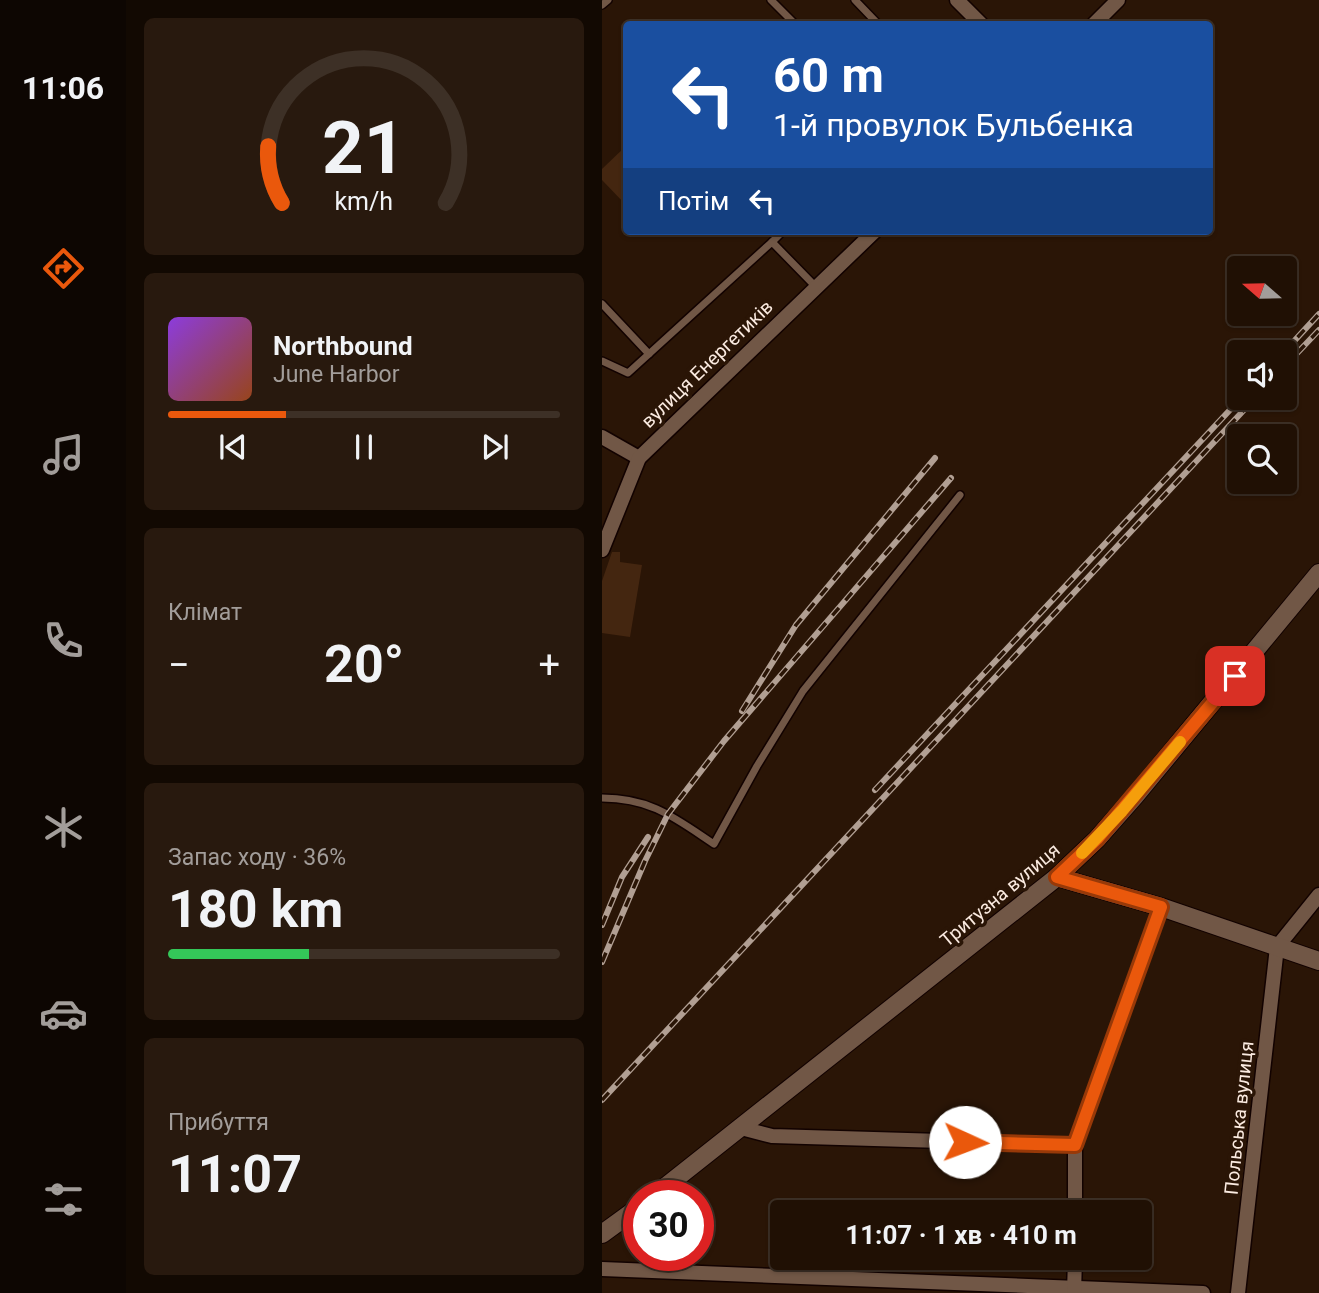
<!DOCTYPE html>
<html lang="uk">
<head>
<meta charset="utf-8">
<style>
  body { margin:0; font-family:Roboto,sans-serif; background:#28190e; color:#f1f3f6; height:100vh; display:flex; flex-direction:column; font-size:26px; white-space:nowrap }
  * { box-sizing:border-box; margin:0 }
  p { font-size:23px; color:#a29d9a }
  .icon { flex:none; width:38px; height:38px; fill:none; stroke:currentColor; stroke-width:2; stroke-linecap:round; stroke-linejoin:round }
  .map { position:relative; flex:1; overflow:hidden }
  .sheet { display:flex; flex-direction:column; gap:18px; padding:18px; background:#120902; width:476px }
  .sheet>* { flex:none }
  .banner { position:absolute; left:21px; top:21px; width:590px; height:214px; border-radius:7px; box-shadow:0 2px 5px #0004,0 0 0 2px #3d3026; background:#1a4fa0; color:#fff; overflow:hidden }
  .needle { width:46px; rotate:290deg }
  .controls { position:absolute; left:625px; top:256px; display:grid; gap:14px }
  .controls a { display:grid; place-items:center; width:70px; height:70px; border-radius:7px; background:#201004; box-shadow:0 2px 5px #0004,0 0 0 2px #3d3026; font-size:35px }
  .speed { position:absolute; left:21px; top:1180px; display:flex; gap:14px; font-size:35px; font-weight:700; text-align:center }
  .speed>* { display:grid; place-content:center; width:91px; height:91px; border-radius:50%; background:#201004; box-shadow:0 2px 5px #0004,0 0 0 2px #3d3026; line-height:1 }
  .speed .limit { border:10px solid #d22; background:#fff; color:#111 }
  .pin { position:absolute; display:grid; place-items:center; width:60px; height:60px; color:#fff; margin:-30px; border-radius:14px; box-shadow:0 4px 10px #0006 }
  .me { position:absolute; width:77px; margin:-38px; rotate:92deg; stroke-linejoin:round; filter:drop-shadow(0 0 5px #0008) }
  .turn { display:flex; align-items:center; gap:24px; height:147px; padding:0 35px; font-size:32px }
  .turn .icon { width:91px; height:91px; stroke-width:2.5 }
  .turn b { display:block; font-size:49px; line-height:60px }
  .then { display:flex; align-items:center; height:66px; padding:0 35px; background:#0003; gap:14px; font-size:26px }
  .big { font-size:52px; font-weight:700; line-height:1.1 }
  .sheet .card { flex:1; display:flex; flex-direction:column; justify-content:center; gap:10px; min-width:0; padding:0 24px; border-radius:10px; background:#28190e }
  .sheet .dial { align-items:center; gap:0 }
  .dial svg { height:182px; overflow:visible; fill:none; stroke:#3d3026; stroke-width:7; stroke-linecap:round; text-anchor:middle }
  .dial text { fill:#f1f3f6; stroke:none }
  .song { display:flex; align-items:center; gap:21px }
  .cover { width:84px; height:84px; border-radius:10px; background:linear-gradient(135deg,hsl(270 70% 55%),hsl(20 70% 35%)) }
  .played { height:7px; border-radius:4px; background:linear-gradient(90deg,#ea580c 30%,#3d3026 30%) }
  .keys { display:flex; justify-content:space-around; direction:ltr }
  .heat { display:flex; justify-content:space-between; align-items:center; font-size:38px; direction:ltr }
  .charge { height:10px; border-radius:5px; background:linear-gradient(90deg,#34c759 36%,#3d3026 0) }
  .trip { position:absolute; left:168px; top:1200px; width:382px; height:70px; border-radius:7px; background:#201004; box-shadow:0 2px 5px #0004,0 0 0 2px #3d3026; font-weight:700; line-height:70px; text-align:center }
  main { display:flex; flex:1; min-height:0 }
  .tab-bar { display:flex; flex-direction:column; width:126px; justify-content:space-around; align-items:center; background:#0d0602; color:#a29d9a }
  .tab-bar .icon { width:49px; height:49px }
  .tab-bar .current { color:#ea580c }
  .tab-bar b { font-size:32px; color:#f1f3f6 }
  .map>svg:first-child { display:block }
</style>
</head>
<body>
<main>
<nav class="tab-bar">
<b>11:06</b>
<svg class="icon current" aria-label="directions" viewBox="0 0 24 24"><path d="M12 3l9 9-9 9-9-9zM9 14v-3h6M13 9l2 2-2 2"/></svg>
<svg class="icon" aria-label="music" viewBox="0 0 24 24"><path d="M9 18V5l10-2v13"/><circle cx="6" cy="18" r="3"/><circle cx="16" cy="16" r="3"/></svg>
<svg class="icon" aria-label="phone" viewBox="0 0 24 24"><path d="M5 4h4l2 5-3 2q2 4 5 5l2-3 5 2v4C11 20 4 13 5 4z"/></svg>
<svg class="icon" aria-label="climate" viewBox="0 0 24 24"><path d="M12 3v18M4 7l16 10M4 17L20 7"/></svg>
<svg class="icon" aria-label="car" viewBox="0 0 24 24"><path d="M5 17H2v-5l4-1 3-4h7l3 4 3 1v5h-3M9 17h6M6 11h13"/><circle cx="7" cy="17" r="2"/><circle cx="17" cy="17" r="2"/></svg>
<svg class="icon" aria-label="filters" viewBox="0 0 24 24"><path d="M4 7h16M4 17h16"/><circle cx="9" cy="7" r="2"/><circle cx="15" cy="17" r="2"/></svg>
</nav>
<section class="sheet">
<div class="card dial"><svg viewBox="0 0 100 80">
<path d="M14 69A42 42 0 1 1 86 69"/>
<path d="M14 69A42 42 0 0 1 8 44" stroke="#ea580c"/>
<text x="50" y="56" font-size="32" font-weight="700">21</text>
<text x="50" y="72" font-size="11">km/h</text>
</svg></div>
<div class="card">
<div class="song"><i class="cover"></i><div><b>Northbound</b><p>June Harbor</p></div></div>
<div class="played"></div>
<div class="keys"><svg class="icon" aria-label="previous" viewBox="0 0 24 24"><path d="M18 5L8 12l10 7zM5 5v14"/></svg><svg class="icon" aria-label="pause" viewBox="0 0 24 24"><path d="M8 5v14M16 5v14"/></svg><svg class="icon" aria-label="next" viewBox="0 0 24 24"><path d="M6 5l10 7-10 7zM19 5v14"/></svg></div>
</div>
<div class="card"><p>Клімат</p>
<div class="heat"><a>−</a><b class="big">20°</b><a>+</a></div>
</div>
<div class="card"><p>Запас ходу · 36%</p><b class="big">180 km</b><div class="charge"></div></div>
<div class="card"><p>Прибуття</p><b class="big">11:07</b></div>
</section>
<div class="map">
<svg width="717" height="1293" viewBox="0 0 717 1293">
  <rect width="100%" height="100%" fill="#2a1506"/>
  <!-- green -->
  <g fill="#442610">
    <polygon points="24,146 24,205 0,180 0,169"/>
    <polygon points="10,552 18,552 18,562 40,565 28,637 0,633 0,581"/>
  </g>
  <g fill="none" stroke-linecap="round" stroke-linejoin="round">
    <!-- service casing -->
    <g stroke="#120200" stroke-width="10">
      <g id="service">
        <polyline points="169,0 193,24"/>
        <polyline points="253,0 276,24"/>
        <polyline points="0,5 6,0"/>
        <polyline points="170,242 181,231"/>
        <polyline points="0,304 47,354"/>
        <polyline points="0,361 26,373 170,242 213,286"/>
        <path d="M 0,798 C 49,798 73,818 112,844 L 155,766 L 201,691 L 358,495"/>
      </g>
    </g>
    <!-- minor casing -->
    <g stroke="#120200" stroke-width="17">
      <g id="minor">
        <polyline points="355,0 379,24"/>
        <polyline points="492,24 516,0"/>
        <polyline points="0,437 37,458"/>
        <polyline points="0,550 37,458 273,231"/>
        <polyline points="139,1128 170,1136 473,1145"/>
        <polyline points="473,1213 473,1145 559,907"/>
        <polyline points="0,1269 601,1293"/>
        <polyline points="472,1293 473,1258"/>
        <polyline points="636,1293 675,947 717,895"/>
      </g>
    </g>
    <!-- tertiary casing -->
    <g stroke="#120200" stroke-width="20">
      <g id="tertiary">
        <polyline points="455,877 559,907 717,961"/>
        <polyline points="53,1195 455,877 495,839 533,796 717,573"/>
        <polyline points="0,1234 37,1207"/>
      </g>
    </g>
    <!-- service -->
    <use href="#service" stroke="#715746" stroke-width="7"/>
    <!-- minor -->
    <use href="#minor" stroke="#715746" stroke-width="14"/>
    <!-- tertiary -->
    <use href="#tertiary" stroke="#715746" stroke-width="18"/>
    <!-- rail casing -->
    <g stroke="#b19f93" stroke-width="6">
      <g id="rail">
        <polyline points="682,352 717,314"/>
        <polyline points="682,367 717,330"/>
        <polyline points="140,711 194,625 333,458"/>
        <polyline points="273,790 640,397"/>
        <polyline points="0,925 20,877 46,837"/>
        <polyline points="0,962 43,861 66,814 122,741 349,478"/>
        <polyline points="0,1100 654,397"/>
      </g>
    </g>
    <!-- rail -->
    <use href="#rail" stroke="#2a1506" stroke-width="3.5" stroke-dasharray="10" stroke-linecap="butt"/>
  </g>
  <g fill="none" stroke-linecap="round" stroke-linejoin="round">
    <!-- route casing -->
    <g stroke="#983908" stroke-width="18">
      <polyline id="route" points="363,1142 473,1145 559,907 455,877 495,839 633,676"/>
    </g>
    <!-- route -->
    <use href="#route" stroke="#ea580c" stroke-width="12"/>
    <!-- slow -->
    <polyline stroke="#f59e0b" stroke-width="12" points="480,853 520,811 578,742"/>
  </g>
  <g text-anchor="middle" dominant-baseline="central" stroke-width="7" stroke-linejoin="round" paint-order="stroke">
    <!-- street labels -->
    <g font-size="19" fill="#fbebe1" stroke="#2a1506">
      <text transform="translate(105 364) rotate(-44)">вулиця Енергетиків</text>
      <text transform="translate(398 895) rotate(-40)">Тритузна вулиця</text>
      <text transform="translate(637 1118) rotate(-84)">Польська вулиця</text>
    </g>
  </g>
</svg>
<div class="controls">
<a><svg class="needle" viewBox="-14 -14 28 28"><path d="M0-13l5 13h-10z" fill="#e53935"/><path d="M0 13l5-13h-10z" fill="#a29d9a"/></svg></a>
<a><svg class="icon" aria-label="sound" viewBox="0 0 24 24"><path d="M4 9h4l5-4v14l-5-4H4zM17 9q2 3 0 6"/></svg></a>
<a><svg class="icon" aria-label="search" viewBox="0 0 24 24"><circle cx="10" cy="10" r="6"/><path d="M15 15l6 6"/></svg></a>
</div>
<div class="speed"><div class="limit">30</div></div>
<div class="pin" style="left:633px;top:676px;background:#d93025"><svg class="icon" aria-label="arrive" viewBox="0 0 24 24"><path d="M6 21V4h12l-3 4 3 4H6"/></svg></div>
<svg class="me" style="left:363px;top:1142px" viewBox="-20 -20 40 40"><circle r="19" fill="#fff"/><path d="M0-13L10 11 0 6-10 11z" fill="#ea580c"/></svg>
<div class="trip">11:07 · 1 хв · 410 m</div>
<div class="banner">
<div class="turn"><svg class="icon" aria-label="left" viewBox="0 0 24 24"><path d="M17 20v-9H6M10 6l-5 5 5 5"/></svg><div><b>60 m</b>1-й провулок Бульбенка</div></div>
<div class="then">Потім<svg class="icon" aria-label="left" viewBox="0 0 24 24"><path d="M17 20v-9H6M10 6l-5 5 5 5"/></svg></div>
</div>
</div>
</main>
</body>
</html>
